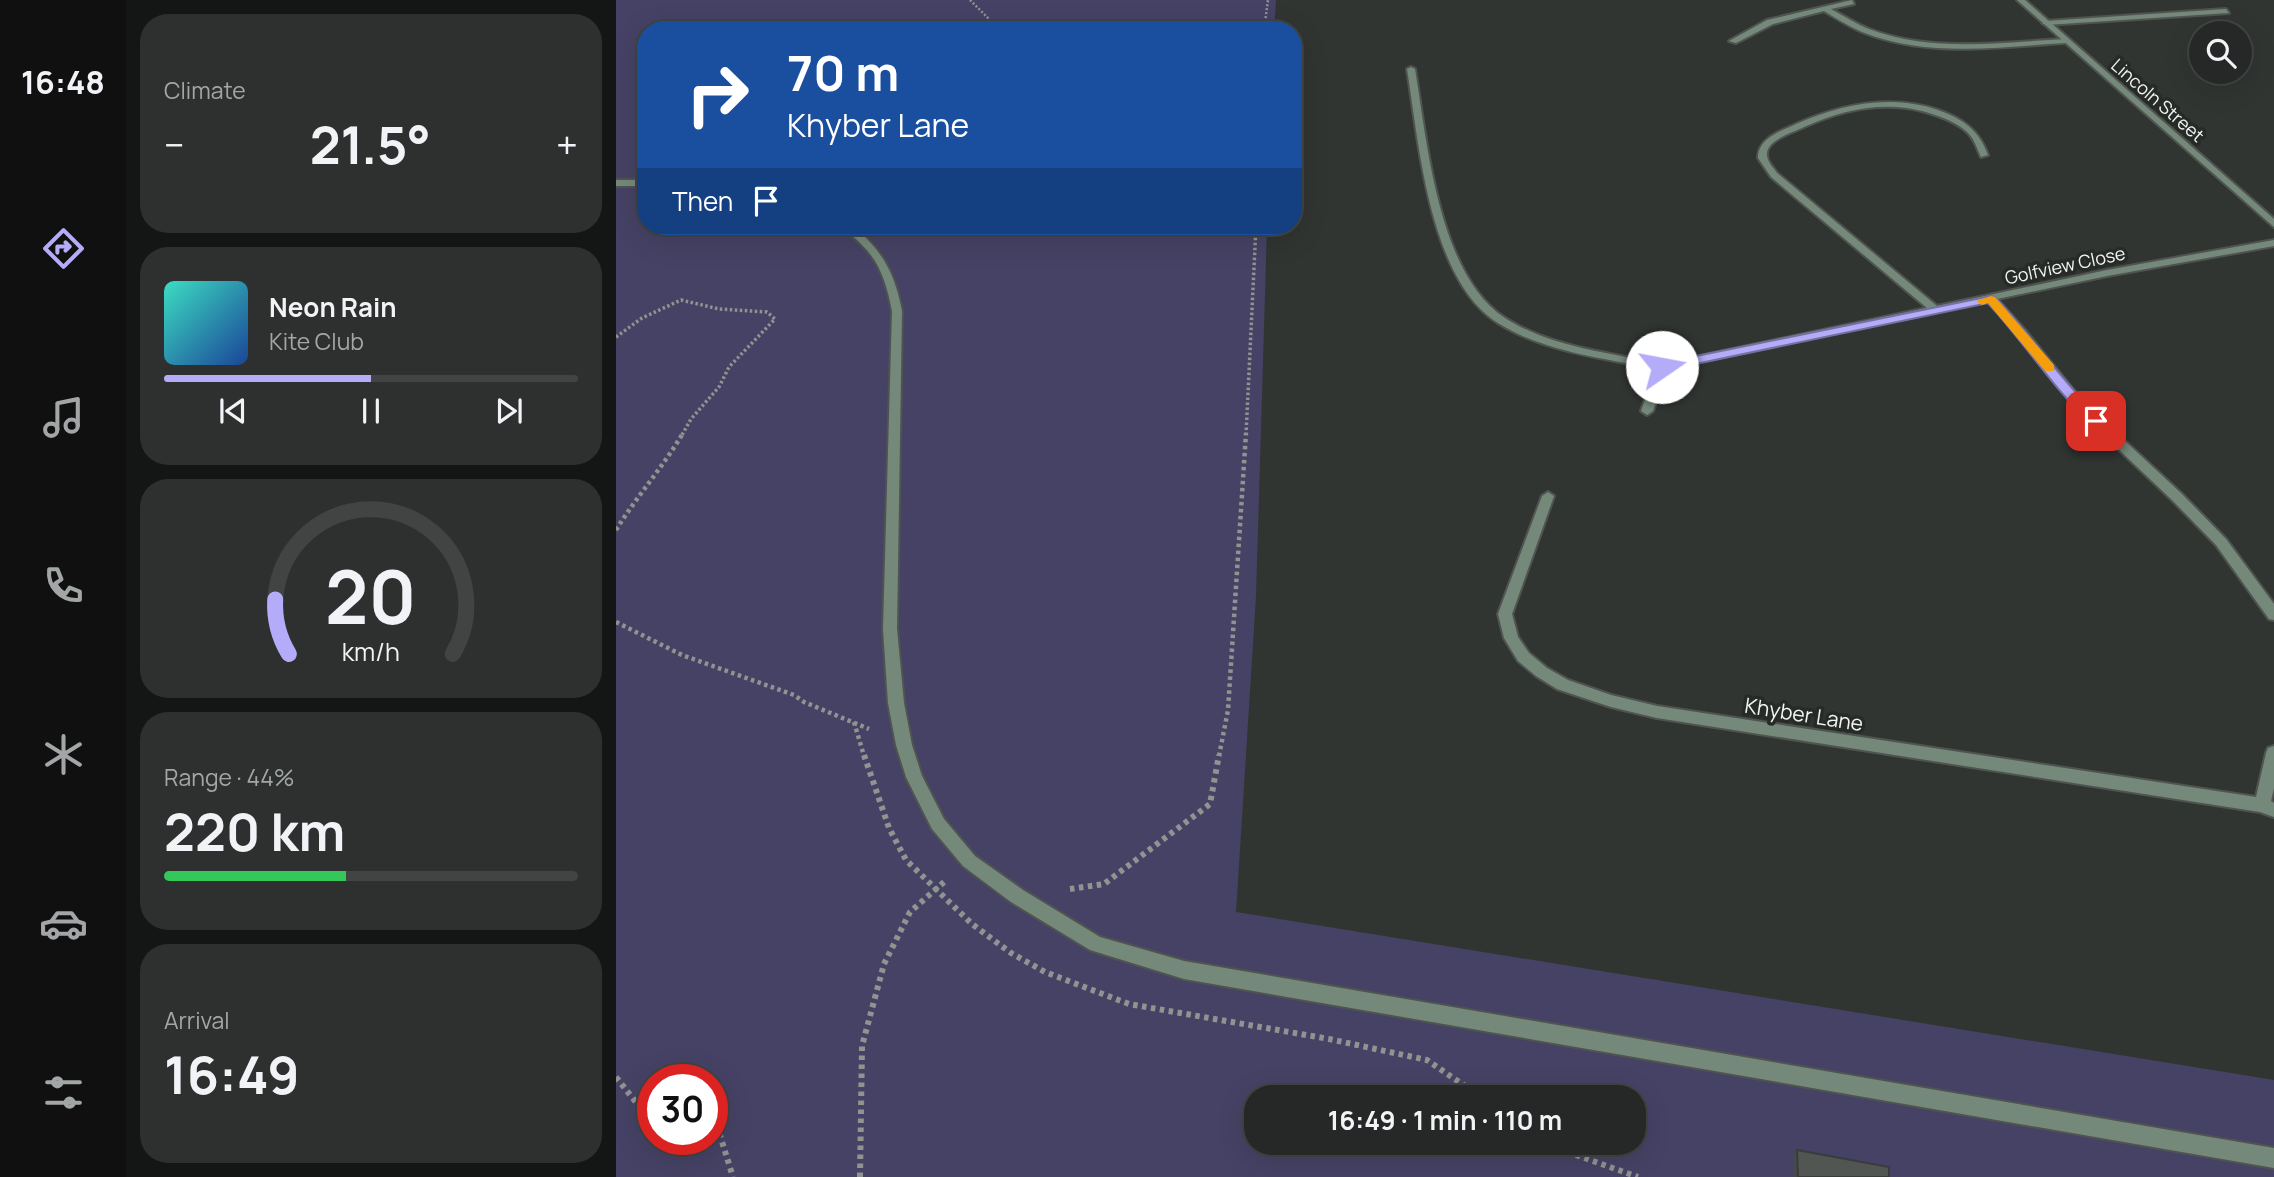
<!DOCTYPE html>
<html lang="en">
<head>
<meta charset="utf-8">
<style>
  body { margin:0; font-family:Manrope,sans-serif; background:#2d302e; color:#f1f3f6; height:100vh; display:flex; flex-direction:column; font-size:26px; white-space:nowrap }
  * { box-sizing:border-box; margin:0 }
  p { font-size:23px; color:#a3a6a7 }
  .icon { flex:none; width:38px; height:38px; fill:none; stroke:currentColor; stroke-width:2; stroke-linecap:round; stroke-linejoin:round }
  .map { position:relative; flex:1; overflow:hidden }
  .details { display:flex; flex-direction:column; gap:14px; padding:14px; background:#141615; width:490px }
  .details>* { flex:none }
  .banner { position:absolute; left:21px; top:21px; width:665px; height:214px; border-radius:28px; box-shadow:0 7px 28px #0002,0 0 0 2px #424443; background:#1a4fa0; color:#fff; overflow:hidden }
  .buttons { position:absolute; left:1573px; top:21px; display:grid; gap:14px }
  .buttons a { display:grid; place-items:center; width:63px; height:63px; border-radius:50%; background:#252826; box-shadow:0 7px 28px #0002,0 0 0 2px #424443; font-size:35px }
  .speed { position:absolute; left:21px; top:1064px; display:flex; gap:14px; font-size:35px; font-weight:700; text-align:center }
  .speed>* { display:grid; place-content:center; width:91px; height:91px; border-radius:50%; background:#252826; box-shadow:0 7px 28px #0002,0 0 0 2px #424443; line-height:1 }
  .speed .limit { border:10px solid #d22; background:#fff; color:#111 }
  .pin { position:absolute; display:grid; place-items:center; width:60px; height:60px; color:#fff; margin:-30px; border-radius:14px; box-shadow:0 4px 10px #0006 }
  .me { position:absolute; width:77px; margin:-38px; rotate:78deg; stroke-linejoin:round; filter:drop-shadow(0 0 5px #0008) }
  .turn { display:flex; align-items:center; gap:24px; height:147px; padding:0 35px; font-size:32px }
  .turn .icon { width:91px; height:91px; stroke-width:2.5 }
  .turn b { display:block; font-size:49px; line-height:60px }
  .then { display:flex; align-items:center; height:66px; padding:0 35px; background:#0003; gap:14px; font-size:26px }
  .big { font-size:52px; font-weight:700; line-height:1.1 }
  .details .card { flex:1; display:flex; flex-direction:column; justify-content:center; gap:10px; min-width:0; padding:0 24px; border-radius:28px; background:#2d302e }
  .details .dial { align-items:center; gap:0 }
  .dial svg { height:182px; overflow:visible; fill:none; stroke:#424443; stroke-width:7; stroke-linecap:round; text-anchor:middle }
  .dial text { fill:#f1f3f6; stroke:none }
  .song { display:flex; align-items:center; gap:21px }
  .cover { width:84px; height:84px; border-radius:10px; background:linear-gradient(135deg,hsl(170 70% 55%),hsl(220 70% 35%)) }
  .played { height:7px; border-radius:4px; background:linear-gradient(90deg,#b4acf9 50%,#424443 50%) }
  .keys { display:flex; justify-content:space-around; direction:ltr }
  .heat { display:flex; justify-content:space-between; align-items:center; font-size:38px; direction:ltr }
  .charge { height:10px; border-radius:5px; background:linear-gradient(90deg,#34c759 44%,#424443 0) }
  .trip { position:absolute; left:628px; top:1085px; width:402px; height:70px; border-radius:28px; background:#252826; box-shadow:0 7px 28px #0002,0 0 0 2px #424443; font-weight:700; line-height:70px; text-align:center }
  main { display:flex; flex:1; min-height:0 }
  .menu { display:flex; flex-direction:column; width:126px; justify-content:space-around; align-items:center; background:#0f100f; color:#a3a6a7 }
  .menu .icon { width:49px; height:49px }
  .menu .on { color:#b4acf9 }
  .menu b { font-size:32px; color:#f1f3f6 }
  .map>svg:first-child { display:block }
</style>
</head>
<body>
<main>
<nav class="menu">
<b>16:48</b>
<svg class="icon on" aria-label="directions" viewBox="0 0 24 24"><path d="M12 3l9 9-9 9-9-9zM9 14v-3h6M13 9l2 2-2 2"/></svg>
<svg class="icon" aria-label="music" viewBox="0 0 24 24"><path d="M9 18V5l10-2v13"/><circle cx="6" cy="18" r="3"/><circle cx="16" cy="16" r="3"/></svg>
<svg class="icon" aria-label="phone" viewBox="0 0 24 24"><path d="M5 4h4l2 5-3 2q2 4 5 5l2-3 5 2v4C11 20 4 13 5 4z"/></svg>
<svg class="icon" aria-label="climate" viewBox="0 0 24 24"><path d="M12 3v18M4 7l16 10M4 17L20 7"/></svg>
<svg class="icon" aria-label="car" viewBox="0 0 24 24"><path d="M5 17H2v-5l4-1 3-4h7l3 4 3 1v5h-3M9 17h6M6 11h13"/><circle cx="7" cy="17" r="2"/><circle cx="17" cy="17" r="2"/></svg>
<svg class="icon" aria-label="filters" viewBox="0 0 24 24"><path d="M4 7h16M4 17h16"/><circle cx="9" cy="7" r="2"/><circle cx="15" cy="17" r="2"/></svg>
</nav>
<section class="details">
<div class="card"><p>Climate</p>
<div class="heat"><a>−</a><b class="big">21.5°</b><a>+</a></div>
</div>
<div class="card">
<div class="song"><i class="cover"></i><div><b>Neon Rain</b><p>Kite Club</p></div></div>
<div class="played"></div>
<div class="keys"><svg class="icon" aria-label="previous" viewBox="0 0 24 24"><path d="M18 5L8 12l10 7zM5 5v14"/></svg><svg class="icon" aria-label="pause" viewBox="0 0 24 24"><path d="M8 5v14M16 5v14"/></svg><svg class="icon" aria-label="next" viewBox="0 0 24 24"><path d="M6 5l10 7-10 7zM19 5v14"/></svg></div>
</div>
<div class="card dial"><svg viewBox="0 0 100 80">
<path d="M14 69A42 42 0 1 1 86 69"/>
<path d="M14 69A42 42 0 0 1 8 45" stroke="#b4acf9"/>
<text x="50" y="56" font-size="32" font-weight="700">20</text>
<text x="50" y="72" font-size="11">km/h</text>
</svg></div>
<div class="card"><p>Range · 44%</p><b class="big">220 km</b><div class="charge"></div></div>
<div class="card"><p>Arrival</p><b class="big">16:49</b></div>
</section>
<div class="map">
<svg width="1658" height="1177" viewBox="0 0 1658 1177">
  <rect width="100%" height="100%" fill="#313532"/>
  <!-- green -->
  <path fill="#464265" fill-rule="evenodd" d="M 0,0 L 660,0 L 658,30 L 30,30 L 30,226 L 651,226 L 640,596 L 620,912 L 1658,1080 L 1658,1177 L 0,1177 ZM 37,1080 L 96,1080 L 96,1139 L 37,1139 ZM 640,1097 L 1018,1097 L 1018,1143 L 640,1143 Z"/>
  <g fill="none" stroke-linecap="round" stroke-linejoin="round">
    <!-- lane casing -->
    <g stroke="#505451" stroke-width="4">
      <g id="lane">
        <path d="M 1236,0 L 1238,4 L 1215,9 C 1228,16 1240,24 1253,29 C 1316,53 1385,42 1450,39 L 1454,41 L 1450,43 C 1382,47 1311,58 1246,32 C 1232,26 1220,18 1208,11 L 1157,24 L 1120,43 L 1113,41 L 1151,20 Z"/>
        <polygon points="1610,9 1613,13 1430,25 1426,23 1430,21"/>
      </g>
    </g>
    <!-- street casing -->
    <g stroke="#505451" stroke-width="4">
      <g id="street">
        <polygon points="1401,0 1409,0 1658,219 1658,227"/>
        <path d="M 795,67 L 799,69 C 811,141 822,275 889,318 C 934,347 994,353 1046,364 L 1311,308 L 1155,177 L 1142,158 C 1142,138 1165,131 1180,124 C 1226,104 1274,94 1322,110 C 1347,119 1363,130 1372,155 L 1365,157 C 1361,149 1359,140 1352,133 C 1343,124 1331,119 1319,115 C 1275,99 1230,108 1188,127 C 1178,132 1157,138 1152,149 C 1148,159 1156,166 1161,173 L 1321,306 L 1491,270 L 1658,240 L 1658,246 L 1491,276 L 1381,299 L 1409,330 L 1468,403 L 1566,494 L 1610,539 L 1658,604 L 1658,620 L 1653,619 L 1600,545 L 1556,500 L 1460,409 L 1401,334 L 1371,301 L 1051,369 L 1037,411 L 1031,415 L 1025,411 L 1040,369 C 987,358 928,352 882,323 C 813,280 803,143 791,69 Z"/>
        <rect x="0" y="180" width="30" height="6"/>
        <path d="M 225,226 L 236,226 C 266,249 279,274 286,311 L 281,629 L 288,703 L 296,745 L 306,776 L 328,819 L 359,856 L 407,890 L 484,937 L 568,961 L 1658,1148 L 1658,1168 L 568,979 L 474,950 L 395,902 L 347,866 L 316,829 L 290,777 L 280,745 L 272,703 L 267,629 L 276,311 C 271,286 265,263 246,245 C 240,238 232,233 225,226 Z"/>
        <polygon points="932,492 938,496 896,614 902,637 913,653 931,668 952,680 995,695 1041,706 1640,797 1650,753 1652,748 1658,746 1658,788 1655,801 1658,803 1658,817 1644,812 1041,718 995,707 941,689 920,676 902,661 888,638 882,614 926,496"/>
      </g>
    </g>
    <!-- path-far3 -->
    <g stroke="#909491" stroke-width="2.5" stroke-dasharray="2 2" stroke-linecap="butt">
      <polyline points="354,0 384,30"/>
      <polyline points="648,30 652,0"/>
    </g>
    <!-- path-far2 -->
    <g stroke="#909491" stroke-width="3.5" stroke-dasharray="2.5 2.5" stroke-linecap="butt">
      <polyline points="0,337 26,318 65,300 103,309 151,312 159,319 113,367 103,387 75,419 66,435"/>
      <polyline points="630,435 640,226"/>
    </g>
    <!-- path-far1 -->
    <g stroke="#909491" stroke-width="4.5" stroke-dasharray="3.5 3.5" stroke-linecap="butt">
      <path d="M 0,530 C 21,496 47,467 67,433"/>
      <polyline points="0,622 66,655 178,695 188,702 253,729"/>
      <polyline points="238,722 248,756"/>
      <polyline points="603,756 612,710 630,433"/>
    </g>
    <!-- path -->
    <g stroke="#909491" stroke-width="6" stroke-dasharray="4.5 4.5" stroke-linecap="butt">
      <polyline points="248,755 273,828 290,860 356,924 395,953 429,972 513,1004 713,1039 811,1060 865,1097"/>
      <polyline points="454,889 488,884 594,804 603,755"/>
      <polyline points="0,1077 26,1110 37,1113"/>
      <polyline points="96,1130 103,1132 117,1177"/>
      <polyline points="926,1143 1022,1177"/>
      <polyline points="244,1177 246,1046 268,964 294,912 328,882"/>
    </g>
    <!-- lane -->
    <use href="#lane" fill="#75897b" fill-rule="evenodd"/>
    <!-- street -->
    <use href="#street" fill="#75897b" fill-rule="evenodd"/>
  </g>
  <!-- wall -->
  <polygon fill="#474a47" points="1181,1150 1273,1177 1178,1177 1177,1156"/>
  <!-- building -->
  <polygon fill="#525653" stroke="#393c3a" stroke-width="2" points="1181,1150 1273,1167 1273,1177 1182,1177"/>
  <!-- route -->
  <path fill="#b4acf9" stroke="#7570a2" stroke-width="2" d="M 1375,296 L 1379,297 C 1416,336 1446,382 1484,418 L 1484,424 L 1475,424 C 1437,388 1408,342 1372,303 L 1046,371 L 1040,367 L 1046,363 Z"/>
  <!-- slow -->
  <polygon fill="#f59e0b" points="1375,296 1379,297 1438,365 1438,371 1429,371 1372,303 1366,305 1360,301"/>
  <g text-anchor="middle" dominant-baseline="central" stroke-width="7" stroke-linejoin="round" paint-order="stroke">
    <!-- far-street labels -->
    <g font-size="18" fill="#f1f4f2" stroke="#272b28">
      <text transform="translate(1542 100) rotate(41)">Lincoln Street</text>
      <text transform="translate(1449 265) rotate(-12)">Golfview Close</text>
    </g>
    <!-- street labels -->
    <g font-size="21" fill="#f1f4f2" stroke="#272b28">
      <text transform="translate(1188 714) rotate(9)">Khyber Lane</text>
    </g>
  </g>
</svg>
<div class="buttons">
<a><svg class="icon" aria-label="search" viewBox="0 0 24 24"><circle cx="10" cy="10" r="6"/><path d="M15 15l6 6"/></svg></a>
</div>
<div class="speed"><div class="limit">30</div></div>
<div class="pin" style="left:1480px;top:421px;background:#d93025"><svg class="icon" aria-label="arrive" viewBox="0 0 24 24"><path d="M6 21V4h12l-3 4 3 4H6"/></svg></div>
<svg class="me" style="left:1046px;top:367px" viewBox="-20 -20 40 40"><circle r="19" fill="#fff"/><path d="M0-13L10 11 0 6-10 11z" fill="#b4acf9"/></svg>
<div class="trip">16:49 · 1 min · 110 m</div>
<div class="banner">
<div class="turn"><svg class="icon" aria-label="right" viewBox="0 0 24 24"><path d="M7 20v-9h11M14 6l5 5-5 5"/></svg><div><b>70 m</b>Khyber Lane</div></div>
<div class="then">Then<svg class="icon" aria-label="arrive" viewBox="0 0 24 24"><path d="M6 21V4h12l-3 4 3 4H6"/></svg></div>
</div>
</div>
</main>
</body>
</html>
